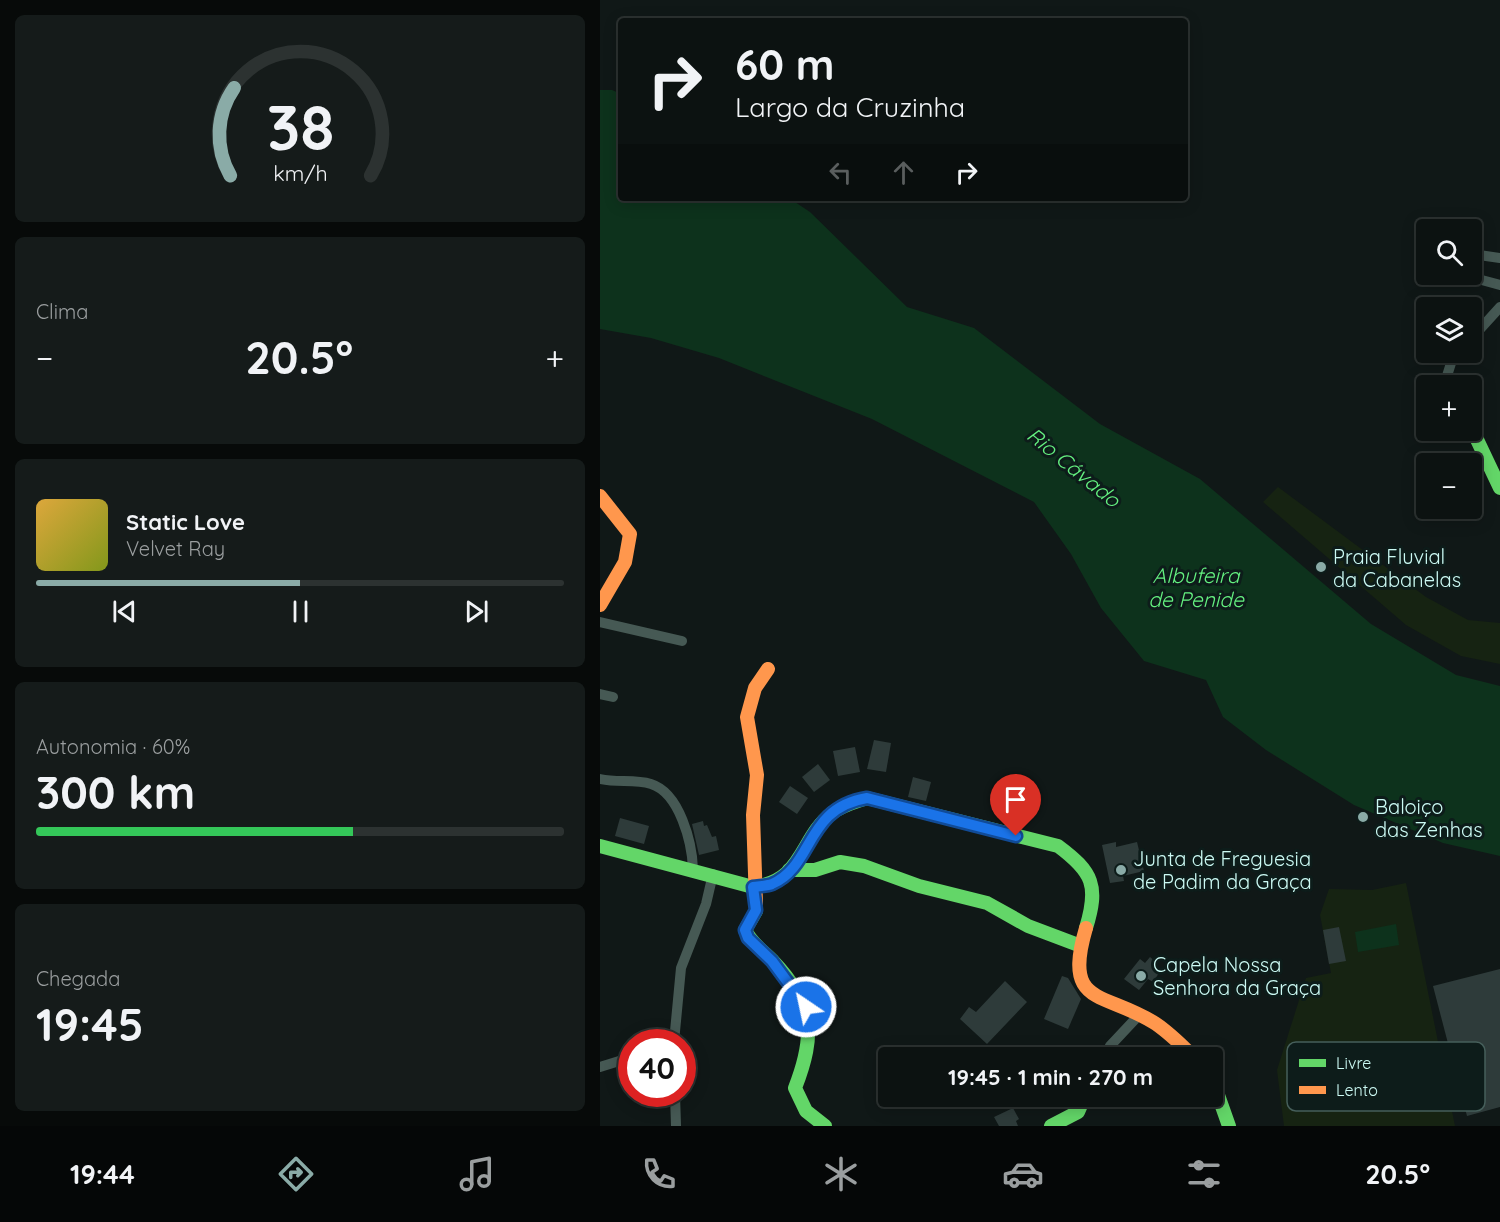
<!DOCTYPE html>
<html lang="pt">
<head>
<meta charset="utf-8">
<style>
  body { margin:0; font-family:Quicksand,sans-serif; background:#151b1a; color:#f1f3f6; height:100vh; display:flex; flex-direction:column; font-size:22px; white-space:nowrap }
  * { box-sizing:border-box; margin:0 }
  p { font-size:20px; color:#9a9e9f }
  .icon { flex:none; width:33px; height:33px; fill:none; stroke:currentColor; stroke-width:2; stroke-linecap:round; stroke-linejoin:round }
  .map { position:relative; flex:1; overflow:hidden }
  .details { display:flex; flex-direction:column; gap:15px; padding:15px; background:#070a09; width:600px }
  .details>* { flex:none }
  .guide { position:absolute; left:18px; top:18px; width:570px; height:183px; border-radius:6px; box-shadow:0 3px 15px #0003,0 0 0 2px #2c3231; background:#0c1211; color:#f1f3f6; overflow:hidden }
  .tools { position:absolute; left:816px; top:219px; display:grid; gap:12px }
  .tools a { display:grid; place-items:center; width:66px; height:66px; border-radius:6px; background:#0c1211; box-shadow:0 3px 15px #0003,0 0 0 2px #2c3231; font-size:30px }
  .speed { position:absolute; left:18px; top:1029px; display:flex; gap:12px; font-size:30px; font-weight:700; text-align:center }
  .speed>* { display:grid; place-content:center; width:78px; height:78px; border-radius:50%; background:#0c1211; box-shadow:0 3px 15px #0003,0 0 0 2px #2c3231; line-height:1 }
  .speed .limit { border:9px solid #d22; background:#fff; color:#111 }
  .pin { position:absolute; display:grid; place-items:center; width:51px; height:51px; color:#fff; margin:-62px -26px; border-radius:50% 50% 50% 0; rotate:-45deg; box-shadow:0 0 6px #0007 }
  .pin .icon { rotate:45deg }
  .me { position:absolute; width:66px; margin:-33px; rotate:326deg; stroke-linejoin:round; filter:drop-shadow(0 0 4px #0008) }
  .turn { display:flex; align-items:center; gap:21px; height:126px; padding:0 18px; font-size:27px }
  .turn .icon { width:78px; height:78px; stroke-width:2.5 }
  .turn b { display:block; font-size:42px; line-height:51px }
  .lanes { display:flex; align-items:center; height:57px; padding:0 18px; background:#0003; justify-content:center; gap:30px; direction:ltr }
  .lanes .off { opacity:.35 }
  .big { font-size:45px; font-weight:700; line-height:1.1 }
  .details .widget { flex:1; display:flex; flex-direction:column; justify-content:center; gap:9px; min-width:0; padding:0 21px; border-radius:9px; background:#151b1a }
  .details .dial { align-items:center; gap:0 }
  .dial svg { height:156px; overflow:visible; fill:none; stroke:#2c3231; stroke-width:7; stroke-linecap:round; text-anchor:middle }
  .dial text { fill:#f1f3f6; stroke:none }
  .song { display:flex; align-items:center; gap:18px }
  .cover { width:72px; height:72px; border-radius:9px; background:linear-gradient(135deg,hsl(40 70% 55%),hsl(70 70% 35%)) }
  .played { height:6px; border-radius:3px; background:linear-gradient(90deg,#8aaba7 50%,#2c3231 50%) }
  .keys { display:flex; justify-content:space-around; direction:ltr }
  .heat { display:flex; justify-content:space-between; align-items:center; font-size:33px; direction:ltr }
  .charge { height:9px; border-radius:4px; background:linear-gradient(90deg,#34c759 60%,#2c3231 0) }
  .trip { position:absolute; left:278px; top:1047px; width:345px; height:60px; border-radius:6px; background:#0c1211; box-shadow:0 3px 15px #0003,0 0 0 2px #2c3231; font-weight:700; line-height:60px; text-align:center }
  .dock { display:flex; height:96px; justify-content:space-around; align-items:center; background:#050707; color:#9a9e9f }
  .dock .icon { width:42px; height:42px }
  .dock .selected { color:#8aaba7 }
  .dock b { font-size:27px; color:#f1f3f6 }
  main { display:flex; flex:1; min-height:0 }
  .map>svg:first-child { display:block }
</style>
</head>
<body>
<main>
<section class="details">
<div class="widget dial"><svg viewBox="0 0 100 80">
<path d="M14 69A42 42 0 1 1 86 69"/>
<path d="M14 69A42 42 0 0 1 16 24" stroke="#8aaba7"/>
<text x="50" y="56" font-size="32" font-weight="700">38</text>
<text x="50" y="72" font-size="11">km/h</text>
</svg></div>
<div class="widget"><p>Clima</p>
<div class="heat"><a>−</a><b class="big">20.5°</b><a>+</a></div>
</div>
<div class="widget">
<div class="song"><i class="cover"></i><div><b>Static Love</b><p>Velvet Ray</p></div></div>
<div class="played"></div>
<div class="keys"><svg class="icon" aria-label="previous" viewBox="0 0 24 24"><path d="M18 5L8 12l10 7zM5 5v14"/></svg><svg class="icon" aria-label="pause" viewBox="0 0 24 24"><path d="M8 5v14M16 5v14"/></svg><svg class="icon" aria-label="next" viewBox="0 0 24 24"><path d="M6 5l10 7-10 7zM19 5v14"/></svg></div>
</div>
<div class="widget"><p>Autonomia · 60%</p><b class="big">300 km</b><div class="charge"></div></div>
<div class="widget"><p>Chegada</p><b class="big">19:45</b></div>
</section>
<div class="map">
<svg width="900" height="1126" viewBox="0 0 900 1126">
  <rect width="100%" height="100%" fill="#101817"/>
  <!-- green -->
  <g fill="#162312">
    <polygon points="678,487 826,597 868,620 900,623 900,664 861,656 806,625 663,502"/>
    <polygon points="806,883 855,1126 684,1126 677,1070 706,978 731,973 720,915 729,889 772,890"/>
  </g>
  <!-- water -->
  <g fill="#0d321c">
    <polygon points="0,90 12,90 21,94 21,198 189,198 210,212 307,307 374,328 500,424 600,479 771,624 856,675 900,686 900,856 843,843 754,805 666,750 623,717 606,680 544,661 501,608 471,554 434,502 272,419 119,358 51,338 0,329"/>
    <polygon points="796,924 799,945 758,952 755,932"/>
  </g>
  <!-- building -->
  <g fill="#2e3b3a">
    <polygon points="274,740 291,743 286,772 267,769"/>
    <polygon points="255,747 260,772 238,776 233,751"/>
    <polygon points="218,764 230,780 214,792 202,777"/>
    <polygon points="313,777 331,782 326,801 308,797"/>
    <polygon points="190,786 208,798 197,814 179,802"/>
    <polygon points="20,818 49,826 44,844 15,836"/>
    <polygon points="103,821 104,826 107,825 112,837 116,836 119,850 99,855 92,824"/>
    <polygon points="516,842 516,847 537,842 544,871 523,876 524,881 510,883 502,845"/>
    <polygon points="739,927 746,961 729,964 723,930"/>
    <polygon points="550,957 558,964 554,969 559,973 553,982 548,979 539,990 524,979 540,959 545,963"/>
    <polygon points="900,969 900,1107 867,1116 833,986"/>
    <polygon points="462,976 468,978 481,999 468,1029 444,1019"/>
    <polygon points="405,981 427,1002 387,1044 360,1019 369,1007 376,1012"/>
    <polygon points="413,1108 419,1119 416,1121 418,1126 399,1126 394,1117"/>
  </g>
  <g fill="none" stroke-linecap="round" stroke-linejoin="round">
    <!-- street -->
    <g stroke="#465954" stroke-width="10">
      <polyline points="872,264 879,255 900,258"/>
      <polyline points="872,273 878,279 900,285"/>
      <polyline points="872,338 900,307"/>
      <polyline points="850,386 846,379 852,360 859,352"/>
      <polyline points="0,622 82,641"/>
      <polyline points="0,694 13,697"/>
      <path d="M 0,779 C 17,783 34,779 51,784 C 80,793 92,843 93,869"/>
      <polyline points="74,1042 81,968 106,904 113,874"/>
      <polyline points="504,1058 510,1046 539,1015"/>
      <polyline points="0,1067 32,1057"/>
      <polyline points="75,1094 76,1126"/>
    </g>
    <!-- fast -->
    <g stroke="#63d668" stroke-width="14">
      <polyline points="872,429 900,488"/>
      <path d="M 0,846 L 153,887 C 204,881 199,839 232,813 C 243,805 255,802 267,798 L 458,846 C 493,872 499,886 486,928"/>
      <polyline points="189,870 215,870 240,862 264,866 319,886 387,903 428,926 481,946"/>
      <path d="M 156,903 L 156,911 L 145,930 C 151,943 163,951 173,961 C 214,1004 216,1034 195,1088 L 206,1111 L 225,1126"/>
      <polyline points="612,1078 629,1126"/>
      <polyline points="451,1126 478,1112 485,1096"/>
    </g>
    <!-- slow -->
    <g stroke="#ff974d" stroke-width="14">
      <polyline points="0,496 30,534 25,562 0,605"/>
      <polyline points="156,903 153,815 157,775 147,717 155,688 168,669"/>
      <path d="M 486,928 C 463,1006 502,991 553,1022 C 568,1031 582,1046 595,1058"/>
    </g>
  </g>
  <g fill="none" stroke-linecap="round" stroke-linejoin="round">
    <!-- route casing -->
    <g stroke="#114b97" stroke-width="15">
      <path id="route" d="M 206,1007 L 172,961 L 148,938 L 145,930 L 156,910 L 153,887 C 159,886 167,886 172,884 C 214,866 205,808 267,798 L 416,836"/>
    </g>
    <!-- route -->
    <use href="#route" stroke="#1a73e8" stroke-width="10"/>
  </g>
  <!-- markers -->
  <g fill="#8aaba7" stroke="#0d1c1a" stroke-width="2">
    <circle cx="721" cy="567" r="6"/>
    <circle cx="763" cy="817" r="6"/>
    <circle cx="521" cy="870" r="6"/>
    <circle cx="541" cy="976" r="6"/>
  </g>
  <g text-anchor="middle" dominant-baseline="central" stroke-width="6" stroke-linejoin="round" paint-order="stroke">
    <!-- poi labels -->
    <g font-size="20" fill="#ccfaf4" stroke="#0d1c1a" text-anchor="start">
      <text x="733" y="556">Praia Fluvial<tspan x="733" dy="23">da Cabanelas</tspan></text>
      <text x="775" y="806">Baloiço<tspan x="775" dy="23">das Zenhas</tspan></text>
      <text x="533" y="858">Junta de Freguesia<tspan x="533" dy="23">de Padim da Graça</tspan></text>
      <text x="553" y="964">Capela Nossa<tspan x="553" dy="23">Senhora da Graça</tspan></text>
    </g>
    <!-- water labels -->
    <g font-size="21" font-style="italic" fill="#64f180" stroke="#0d1c1a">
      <text transform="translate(474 467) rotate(39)">Rio Cávado</text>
      <text x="596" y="575">Albufeira<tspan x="596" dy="24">de Penide</tspan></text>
    </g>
  </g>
  <!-- legend -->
  <rect x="687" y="1042" width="198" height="69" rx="9" fill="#0d1c1a" stroke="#465f5b" stroke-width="1.5"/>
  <rect x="699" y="1059" width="27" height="8" fill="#63d668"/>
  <rect x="699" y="1086" width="27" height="8" fill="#ff974d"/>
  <g font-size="16" fill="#ccfaf4">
    <text x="736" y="1069">Livre</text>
    <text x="736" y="1096">Lento</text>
  </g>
</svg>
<div class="tools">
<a><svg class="icon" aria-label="search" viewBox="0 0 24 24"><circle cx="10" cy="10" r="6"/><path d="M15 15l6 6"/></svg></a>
<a><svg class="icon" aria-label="layers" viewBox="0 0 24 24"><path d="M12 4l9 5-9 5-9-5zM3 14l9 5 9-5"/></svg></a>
<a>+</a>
<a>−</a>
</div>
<div class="speed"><div class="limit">40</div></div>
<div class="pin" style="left:416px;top:836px;background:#d93025"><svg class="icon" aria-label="arrive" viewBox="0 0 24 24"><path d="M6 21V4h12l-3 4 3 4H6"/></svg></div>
<svg class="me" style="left:206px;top:1007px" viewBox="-20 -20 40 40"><circle r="17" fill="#1a73e8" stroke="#fff" stroke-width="3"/><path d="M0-11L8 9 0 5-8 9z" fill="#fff"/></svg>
<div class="trip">19:45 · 1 min · 270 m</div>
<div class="guide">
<div class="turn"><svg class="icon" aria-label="right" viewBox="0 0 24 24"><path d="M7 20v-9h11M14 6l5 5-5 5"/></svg><div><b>60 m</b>Largo da Cruzinha</div></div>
<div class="lanes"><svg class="icon off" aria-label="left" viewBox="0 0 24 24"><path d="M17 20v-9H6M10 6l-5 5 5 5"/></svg><svg class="icon off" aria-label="ahead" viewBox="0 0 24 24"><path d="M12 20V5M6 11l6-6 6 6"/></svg><svg class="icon" aria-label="right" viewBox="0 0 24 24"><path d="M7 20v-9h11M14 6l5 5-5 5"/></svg></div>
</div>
</div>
</main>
<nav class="dock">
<b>19:44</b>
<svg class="icon selected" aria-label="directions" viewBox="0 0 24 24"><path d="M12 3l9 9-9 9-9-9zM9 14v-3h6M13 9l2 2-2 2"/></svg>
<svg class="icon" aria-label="music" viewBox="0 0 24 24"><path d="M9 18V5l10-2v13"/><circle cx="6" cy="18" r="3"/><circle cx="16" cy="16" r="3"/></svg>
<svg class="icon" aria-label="phone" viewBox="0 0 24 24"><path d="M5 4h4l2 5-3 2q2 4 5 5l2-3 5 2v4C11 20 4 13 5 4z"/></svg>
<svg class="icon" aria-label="climate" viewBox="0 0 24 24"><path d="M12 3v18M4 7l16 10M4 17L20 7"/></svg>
<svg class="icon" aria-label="car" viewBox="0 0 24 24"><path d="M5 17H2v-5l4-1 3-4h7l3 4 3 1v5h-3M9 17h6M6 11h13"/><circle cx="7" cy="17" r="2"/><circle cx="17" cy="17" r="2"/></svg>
<svg class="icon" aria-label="filters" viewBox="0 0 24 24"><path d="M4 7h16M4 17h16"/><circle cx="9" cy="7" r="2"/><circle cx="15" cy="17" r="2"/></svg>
<b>20.5°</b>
</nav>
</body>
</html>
